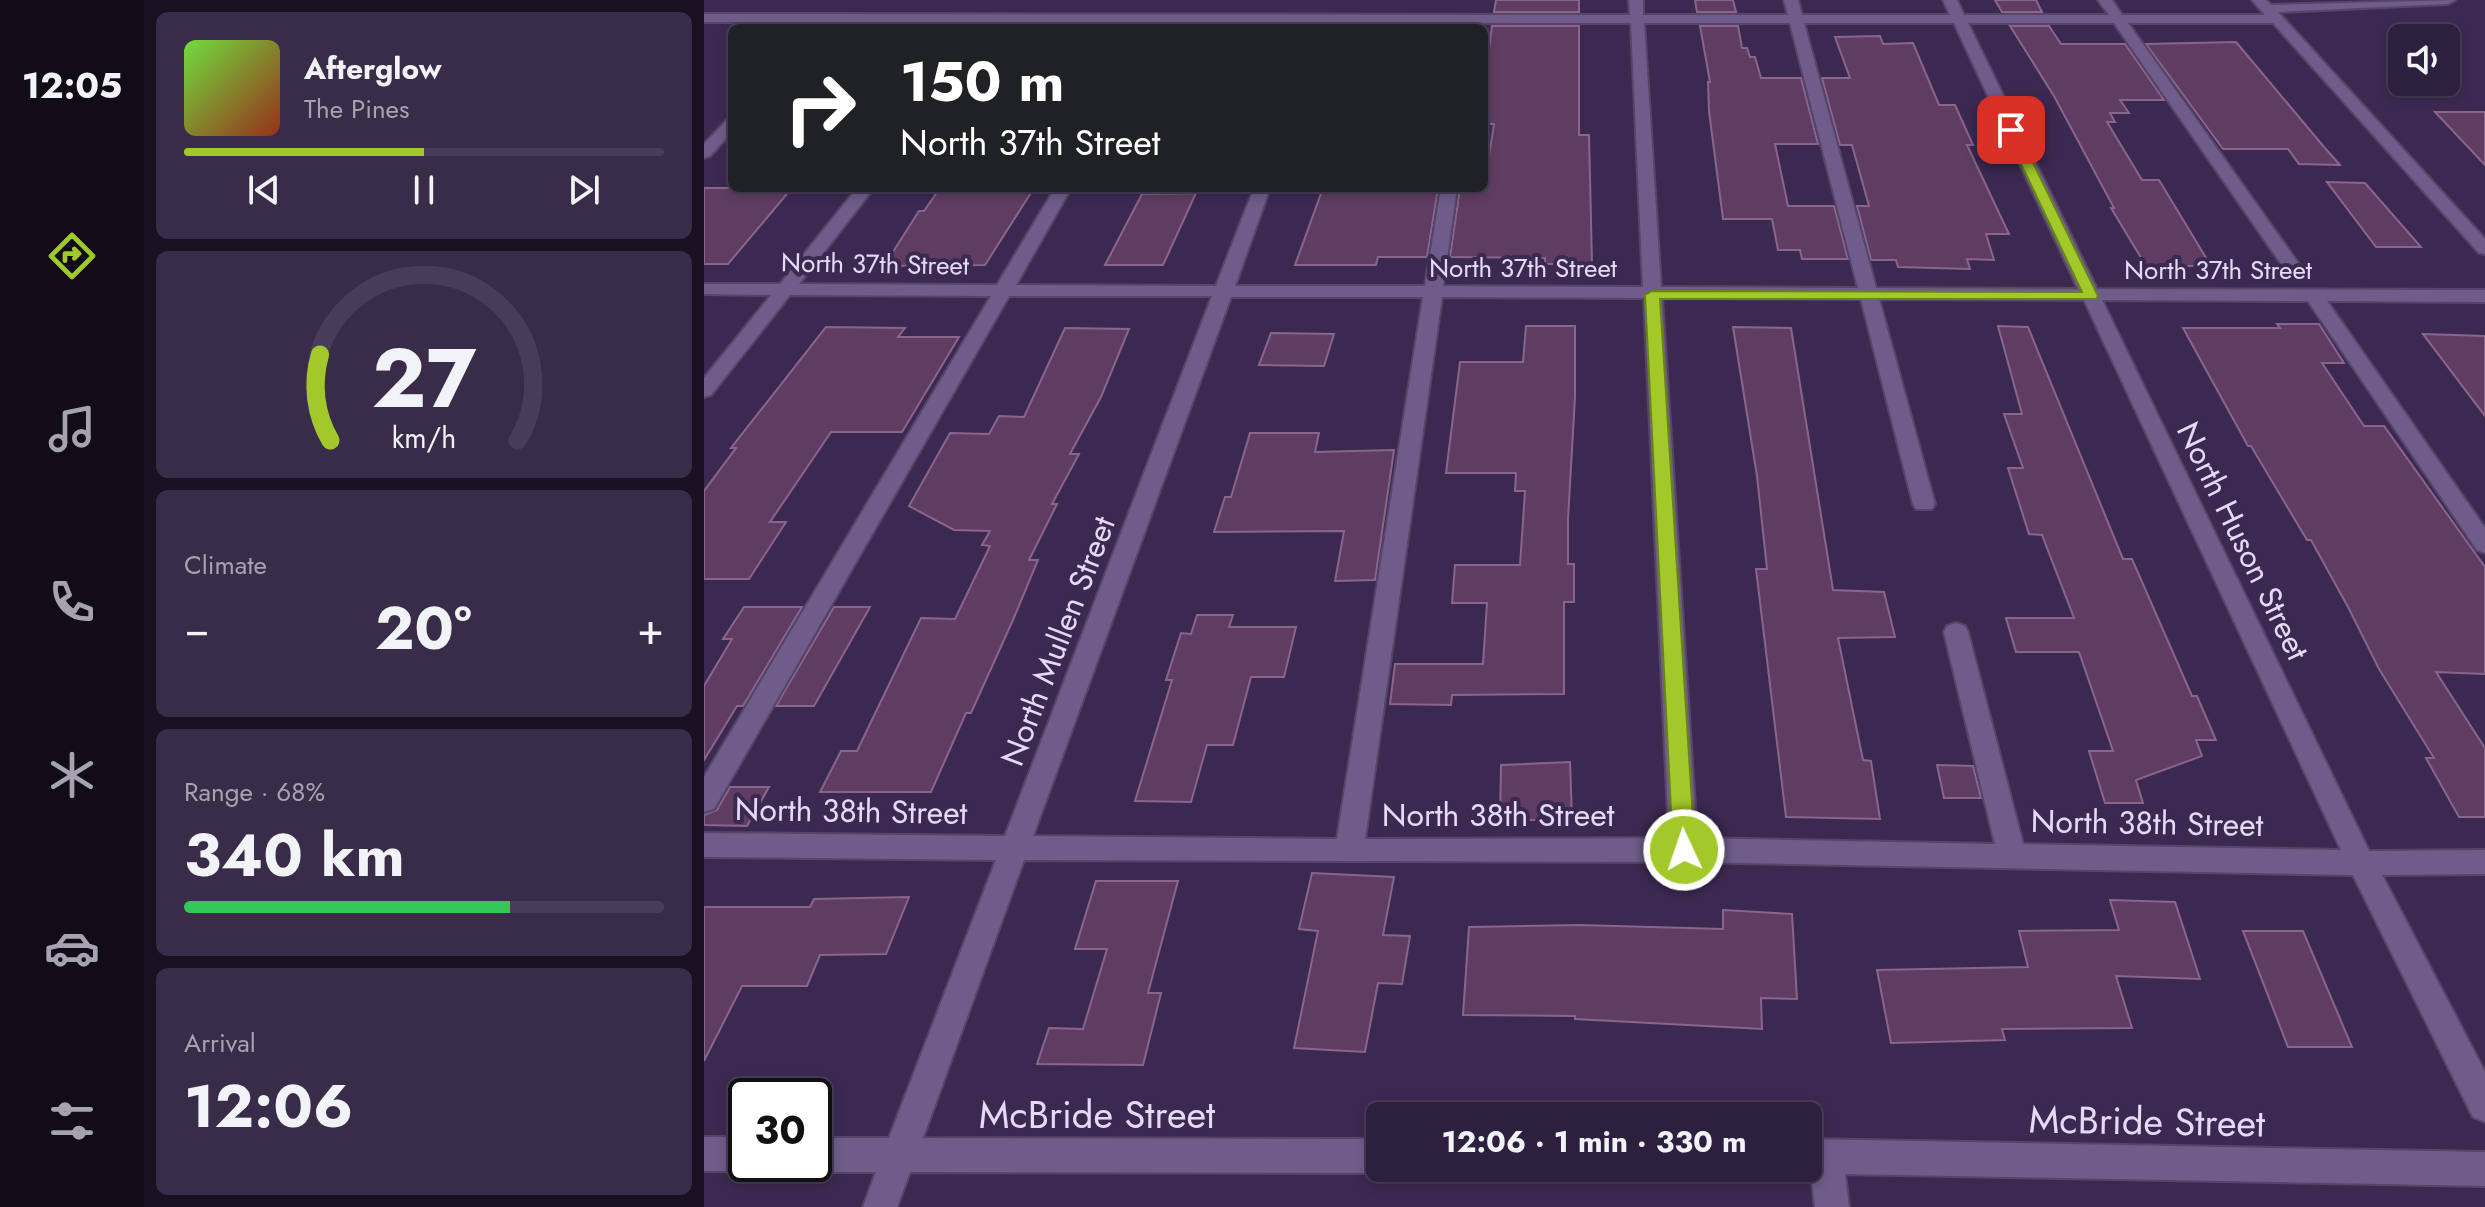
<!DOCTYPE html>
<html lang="en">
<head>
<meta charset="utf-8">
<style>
  body { margin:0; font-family:Jost,sans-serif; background:#392c49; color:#f1f3f6; height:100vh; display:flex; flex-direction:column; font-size:30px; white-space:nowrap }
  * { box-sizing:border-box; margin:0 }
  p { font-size:26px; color:#a7a2b0 }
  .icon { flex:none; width:44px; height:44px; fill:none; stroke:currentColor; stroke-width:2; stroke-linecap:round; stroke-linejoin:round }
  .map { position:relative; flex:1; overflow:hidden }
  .details { display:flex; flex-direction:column; gap:12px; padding:12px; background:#191122; width:560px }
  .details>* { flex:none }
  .banner { position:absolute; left:24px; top:24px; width:760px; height:168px; border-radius:12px; box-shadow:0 4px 12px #0003,0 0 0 2px #483d58; background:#202124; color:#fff; overflow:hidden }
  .fabs { position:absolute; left:1684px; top:24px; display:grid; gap:16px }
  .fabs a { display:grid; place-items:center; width:72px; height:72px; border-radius:12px; background:#2d1f3e; box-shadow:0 4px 12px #0003,0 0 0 2px #483d58; font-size:40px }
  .speed { position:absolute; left:24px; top:1078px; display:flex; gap:16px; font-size:40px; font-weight:700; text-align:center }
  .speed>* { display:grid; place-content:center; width:104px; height:104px; border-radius:50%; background:#2d1f3e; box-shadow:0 4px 12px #0003,0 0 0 2px #483d58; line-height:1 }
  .speed .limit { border:4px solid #111; border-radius:12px; background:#fff; color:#111 }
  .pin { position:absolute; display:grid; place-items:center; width:68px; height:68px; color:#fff; margin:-34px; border-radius:16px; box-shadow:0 4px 12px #0006 }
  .me { position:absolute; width:88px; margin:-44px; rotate:357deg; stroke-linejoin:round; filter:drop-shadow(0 0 6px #0008) }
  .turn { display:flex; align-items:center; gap:28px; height:168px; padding:0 40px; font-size:36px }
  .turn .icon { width:104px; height:104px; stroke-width:2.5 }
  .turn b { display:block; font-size:56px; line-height:68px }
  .big { font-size:60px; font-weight:700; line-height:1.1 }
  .details .card { flex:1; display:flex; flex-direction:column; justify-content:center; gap:12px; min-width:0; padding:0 28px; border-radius:12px; background:#392c49 }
  .details .dial { align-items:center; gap:0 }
  .dial svg { height:208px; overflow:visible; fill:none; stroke:#483d58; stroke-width:7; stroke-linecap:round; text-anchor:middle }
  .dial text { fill:#f1f3f6; stroke:none }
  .song { display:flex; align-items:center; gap:24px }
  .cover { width:96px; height:96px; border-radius:12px; background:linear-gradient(135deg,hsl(100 70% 55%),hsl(10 70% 35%)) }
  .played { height:8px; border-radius:4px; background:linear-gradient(90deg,#a2c929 50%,#483d58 50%) }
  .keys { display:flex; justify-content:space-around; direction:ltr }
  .heat { display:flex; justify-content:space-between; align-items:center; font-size:44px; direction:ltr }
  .charge { height:12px; border-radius:6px; background:linear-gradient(90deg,#34c759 68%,#483d58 0) }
  .trip { position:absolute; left:662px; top:1102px; width:456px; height:80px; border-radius:12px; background:#2d1f3e; box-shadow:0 4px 12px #0003,0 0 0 2px #483d58; font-weight:700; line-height:80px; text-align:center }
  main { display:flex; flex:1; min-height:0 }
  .dock { display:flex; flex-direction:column; width:144px; justify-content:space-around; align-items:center; background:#120c19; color:#a7a2b0 }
  .dock .icon { width:56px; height:56px }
  .dock .active { color:#a2c929 }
  .dock b { font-size:36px; color:#f1f3f6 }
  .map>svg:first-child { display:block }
</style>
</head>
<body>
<main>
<nav class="dock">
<b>12:05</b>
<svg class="icon active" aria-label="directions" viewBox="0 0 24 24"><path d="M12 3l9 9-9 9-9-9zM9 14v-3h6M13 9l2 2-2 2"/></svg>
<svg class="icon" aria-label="music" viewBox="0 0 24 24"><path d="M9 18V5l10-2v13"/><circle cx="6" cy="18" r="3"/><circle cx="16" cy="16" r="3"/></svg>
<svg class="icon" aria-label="phone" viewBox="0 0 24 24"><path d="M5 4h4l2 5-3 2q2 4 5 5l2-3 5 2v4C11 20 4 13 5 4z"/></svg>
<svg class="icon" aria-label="climate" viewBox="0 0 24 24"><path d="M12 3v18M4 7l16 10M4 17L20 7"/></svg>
<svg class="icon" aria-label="car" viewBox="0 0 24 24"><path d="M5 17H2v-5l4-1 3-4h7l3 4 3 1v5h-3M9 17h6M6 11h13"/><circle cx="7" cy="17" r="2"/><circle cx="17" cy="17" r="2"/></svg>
<svg class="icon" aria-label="filters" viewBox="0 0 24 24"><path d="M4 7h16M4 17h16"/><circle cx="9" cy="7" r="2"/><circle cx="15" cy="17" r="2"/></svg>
</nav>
<section class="details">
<div class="card">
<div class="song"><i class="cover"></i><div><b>Afterglow</b><p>The Pines</p></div></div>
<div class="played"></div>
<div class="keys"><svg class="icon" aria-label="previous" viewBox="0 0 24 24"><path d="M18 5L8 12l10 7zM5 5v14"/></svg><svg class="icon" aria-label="pause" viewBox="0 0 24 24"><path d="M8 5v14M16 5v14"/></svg><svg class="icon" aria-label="next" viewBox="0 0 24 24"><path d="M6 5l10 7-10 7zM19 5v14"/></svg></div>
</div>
<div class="card dial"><svg viewBox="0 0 100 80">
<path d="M14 69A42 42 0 1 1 86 69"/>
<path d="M14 69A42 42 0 0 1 10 36" stroke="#a2c929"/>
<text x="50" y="56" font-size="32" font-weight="700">27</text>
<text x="50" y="72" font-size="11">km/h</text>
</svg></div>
<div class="card"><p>Climate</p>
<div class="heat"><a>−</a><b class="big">20°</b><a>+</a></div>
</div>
<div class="card"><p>Range · 68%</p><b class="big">340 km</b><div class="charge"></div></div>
<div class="card"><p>Arrival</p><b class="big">12:06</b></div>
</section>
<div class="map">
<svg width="1781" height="1207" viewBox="0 0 1781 1207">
  <rect width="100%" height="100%" fill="#3c2952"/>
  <!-- building -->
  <g fill="#5f3d62" stroke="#89658c" stroke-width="2">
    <polygon points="792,0 875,0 875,12 790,12"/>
    <polygon points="991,0 1029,0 1032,12 993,12"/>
    <polygon points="1291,0 1332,0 1338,12 1298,12"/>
    <polygon points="788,26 875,26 875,135 885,135 888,264 841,264 841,258 746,257 756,188 780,188 790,124 780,124 780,88"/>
    <polygon points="996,26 1034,26 1038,48 1043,48 1046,57 1051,57 1057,78 1097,78 1114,144 1071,144 1084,206 1130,206 1144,259 1098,259 1096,250 1074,250 1068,219 1019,219 1005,111 1004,82 1006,82"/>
    <polygon points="1306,26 1345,26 1357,44 1421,44 1460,100 1416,100 1425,113 1406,113 1411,122 1403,122 1438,180 1455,180 1507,266 1442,266 1407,208 1410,208 1350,96"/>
    <polygon points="1176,36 1179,44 1209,43 1235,105 1251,105 1269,145 1263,145 1305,234 1282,234 1290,260 1263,259 1266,269 1194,267 1192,260 1167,260 1153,206 1165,206 1148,145 1136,145 1118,78 1146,78 1131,37"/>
    <polygon points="1532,42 1620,147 1636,165 1595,164 1584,149 1519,149 1442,44"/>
    <polygon points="1731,112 1781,112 1781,165"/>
    <polygon points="1623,182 1661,183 1717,247 1672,247"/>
    <polygon points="0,188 88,188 24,264 0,264"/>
    <polygon points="236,188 330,188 281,265 180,266 215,211 220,211"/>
    <polygon points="619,188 734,188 723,257 674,257 672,265 591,265"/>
    <polygon points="492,193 459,265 401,265 438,194"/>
    <polygon points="1573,324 1615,324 1640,363 1618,363 1660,426 1680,426 1781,567 1781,674 1732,672 1781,748 1781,817 1755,817 1722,758 1730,758 1675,669 1644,607 1607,540 1603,540 1547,446 1544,446 1479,328 1576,328"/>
    <polygon points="822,326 871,326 871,397 864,519 864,564 870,564 870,602 860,602 860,694 748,695 747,705 686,704 691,664 779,664 783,603 748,603 751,565 816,565 821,491 811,491 812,473 742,473 756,362 819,362"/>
    <polygon points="1294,326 1324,327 1419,559 1428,559 1488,696 1493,696 1512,740 1492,740 1498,756 1432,780 1439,803 1401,803 1385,751 1409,751 1375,652 1312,652 1302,618 1370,618 1338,535 1325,534 1304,468 1319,468 1300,414 1318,414"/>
    <polygon points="122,327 201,328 194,337 255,337 198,432 127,432 66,522 82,522 45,579 0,579 0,491 32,448 27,448"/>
    <polygon points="1029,327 1087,328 1129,590 1180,592 1191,637 1134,638 1159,760 1167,761 1176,819 1082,817 1052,569 1063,569 1053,476"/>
    <polygon points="361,328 425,329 397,397 366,454 375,454 348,504 353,504 325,560 334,560 309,620 267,713 262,713 227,792 116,792 137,751 153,751 217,618 251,619 286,546 278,545 286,531 250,530 205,506 246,433 285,434 295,416 320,417"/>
    <polygon points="567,333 630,334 620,366 555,365"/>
    <polygon points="1719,334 1781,336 1781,416"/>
    <polygon points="546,433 615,433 611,452 690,450 671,580 631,581 640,531 510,532 521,497 527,497"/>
    <polygon points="40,607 98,607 39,706 33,706 0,760 0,686 28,639 19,639"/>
    <polygon points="130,607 166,607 110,706 72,706"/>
    <polygon points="493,615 529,615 525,627 592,627 580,677 547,677 529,745 503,745 487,802 431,801 468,680 462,680 477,633 487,634"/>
    <polygon points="866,762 868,819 796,821 797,765"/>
    <polygon points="1233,765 1269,766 1277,798 1240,798"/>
    <polygon points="26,787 65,787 43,826 0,825 0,815 13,810"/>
    <polygon points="608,873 690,877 679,935 706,936 698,984 674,983 661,1052 590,1048 614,931 595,929"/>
    <polygon points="392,881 474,881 444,993 457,993 439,1065 333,1064 345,1028 379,1029 403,949 371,949"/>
    <polygon points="205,897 182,954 116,955 103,986 38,986 0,1061 0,907 106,907 110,899"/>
    <polygon points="1406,900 1471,902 1496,979 1412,976 1428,1028 1298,1029 1301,1040 1187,1043 1173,970 1324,967 1315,931 1415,930"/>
    <polygon points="1019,910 1088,914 1093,999 1057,998 1058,1029 871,1019 871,1016 759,1015 765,927 875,925 1019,929"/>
    <polygon points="1539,931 1599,931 1648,1047 1584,1047"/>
  </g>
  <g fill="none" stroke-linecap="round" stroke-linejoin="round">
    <!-- minor casing -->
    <g stroke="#554568" stroke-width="4">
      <g id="minor">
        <path d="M 925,0 L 939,0 L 939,15 L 1084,15 L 1080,0 L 1094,0 L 1098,15 L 1246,15 L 1239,0 L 1253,0 L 1260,15 L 1405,15 L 1394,0 L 1408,0 L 1418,15 L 1561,15 L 1548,0 L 1562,0 L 1567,5 L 1751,0 L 1744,4 L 1574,12 L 1781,239 L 1781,254 L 1775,253 L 1569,23 L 1424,23 L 1597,267 L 1588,272 L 1582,271 L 1410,23 L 1264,23 L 1393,289 L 1781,290 L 1781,302 L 1623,301 L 1781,528 L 1781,553 L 1773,550 L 1604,301 L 1398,300 L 1665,851 L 1781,850 L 1781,874 L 1678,875 L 1781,1072 L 1781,1122 L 1769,1117 L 1649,875 L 980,862 L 320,860 L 219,1138 L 676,1139 L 676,1168 L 688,1168 L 676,1173 L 206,1172 L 193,1207 L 159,1207 L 172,1172 L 110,1172 L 98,1167 L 97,1164 L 110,1164 L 110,1138 L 185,1138 L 292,860 L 0,857 L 0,833 L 301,836 L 508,296 L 305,296 L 10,809 L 0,812 L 0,777 L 287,296 L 86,295 L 7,395 L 0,397 L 0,378 L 67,295 L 0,294 L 0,284 L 76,284 L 153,188 L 170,188 L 95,284 L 293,285 L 351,188 L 367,188 L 312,285 L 512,286 L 550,188 L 566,188 L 531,286 L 721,286 L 737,188 L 753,188 L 739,286 L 939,287 L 927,23 L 0,22 L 0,14 L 926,15 ZM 940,23 L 1086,23 L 1154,288 L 957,287 ZM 1100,23 L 1250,23 L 1374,289 L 1172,288 ZM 527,297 L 719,297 L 633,839 L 329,836 ZM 738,297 L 940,298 L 965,838 L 661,839 ZM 958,298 L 1157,299 L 1209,504 L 1212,509 L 1228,509 L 1231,504 L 1175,299 L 1380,300 L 1637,850 L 1319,844 L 1264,632 L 1261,626 L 1252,623 L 1243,626 L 1240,632 L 1291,844 L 993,838 Z"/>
        <polygon points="28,118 28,132 6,156 0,158 0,144 23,120"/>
        <polygon points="0,1137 42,1137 42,1164 54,1166 42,1171 0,1171"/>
        <polygon points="1104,1139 1781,1152 1781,1186 1141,1174 1145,1207 1111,1207 1107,1173 1092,1168 1104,1168"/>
      </g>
    </g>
    <!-- minor -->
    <use href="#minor" fill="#6f5c8a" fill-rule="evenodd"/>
  </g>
  <!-- route -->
  <polygon fill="#a2c929" stroke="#69831b" stroke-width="2" points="1307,126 1313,130 1394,296 1392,299 956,299 991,850 988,857 980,859 972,857 969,850 941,295 948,291 1378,292 1301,130"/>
  <g text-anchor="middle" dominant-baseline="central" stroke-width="8" stroke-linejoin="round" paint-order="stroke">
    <!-- far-street labels -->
    <g font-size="26" fill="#e4daf4" stroke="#3c2952">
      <text transform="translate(171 264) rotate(1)">North 37th Street</text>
      <text x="819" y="268">North 37th Street</text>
      <text x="1514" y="270">North 37th Street</text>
    </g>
    <!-- street labels -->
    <g font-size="32" fill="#e4daf4" stroke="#3c2952">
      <text transform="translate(1539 541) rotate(64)">North Huson Street</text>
      <text transform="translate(354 641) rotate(-69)">North Mullen Street</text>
      <text transform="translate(147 811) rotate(1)">North 38th Street</text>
      <text x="794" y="815">North 38th Street</text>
      <text transform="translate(1443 823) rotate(1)">North 38th Street</text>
    </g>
    <!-- near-street labels -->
    <g font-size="38" fill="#e4daf4" stroke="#3c2952">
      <text x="393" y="1114">McBride Street</text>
      <text transform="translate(1443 1121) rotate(1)">McBride Street</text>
    </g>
  </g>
</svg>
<div class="fabs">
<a><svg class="icon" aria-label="sound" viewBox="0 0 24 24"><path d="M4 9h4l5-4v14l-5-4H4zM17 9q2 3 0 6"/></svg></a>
</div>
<div class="speed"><div class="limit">30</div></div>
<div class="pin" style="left:1307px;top:130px;background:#d93025"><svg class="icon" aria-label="arrive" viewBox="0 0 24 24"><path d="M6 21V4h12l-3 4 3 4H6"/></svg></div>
<svg class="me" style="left:980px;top:850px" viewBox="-20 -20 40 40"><circle r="17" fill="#a2c929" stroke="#fff" stroke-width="3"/><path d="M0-11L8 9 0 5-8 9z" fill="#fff"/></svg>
<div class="trip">12:06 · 1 min · 330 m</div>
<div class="banner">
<div class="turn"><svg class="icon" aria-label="right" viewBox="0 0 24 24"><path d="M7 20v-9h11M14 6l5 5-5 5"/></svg><div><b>150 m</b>North 37th Street</div></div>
</div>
</div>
</main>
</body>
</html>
